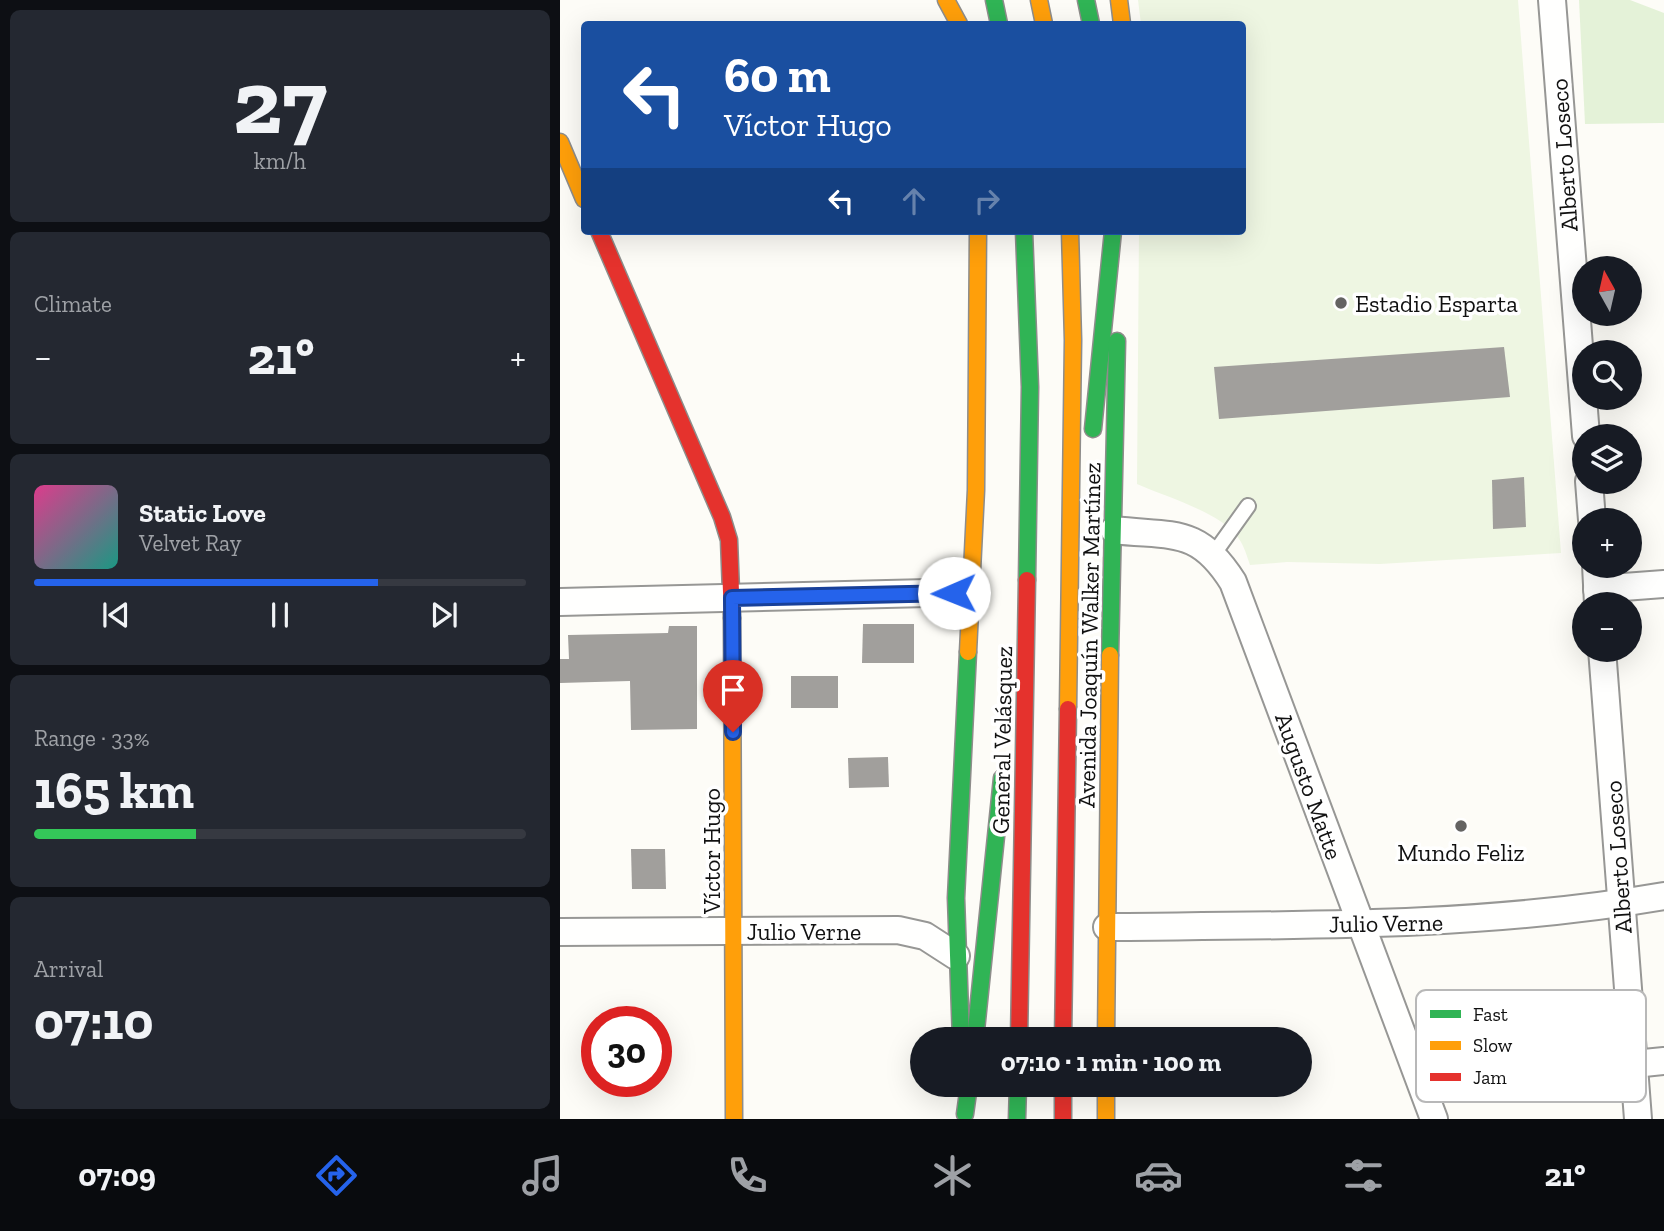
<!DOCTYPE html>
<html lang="en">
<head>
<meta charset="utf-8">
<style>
  body { margin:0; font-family:"Zilla Slab",serif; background:#242831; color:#f1f3f6; height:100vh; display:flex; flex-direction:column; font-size:26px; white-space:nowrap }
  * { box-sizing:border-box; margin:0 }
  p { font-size:23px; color:#9ea1a6 }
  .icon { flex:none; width:38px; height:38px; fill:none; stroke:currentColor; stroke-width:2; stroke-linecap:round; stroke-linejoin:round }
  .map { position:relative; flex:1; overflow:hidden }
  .details { display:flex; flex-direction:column; gap:10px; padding:10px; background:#0d0f14; width:560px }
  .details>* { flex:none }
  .banner { position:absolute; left:21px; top:21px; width:665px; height:214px; border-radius:7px; box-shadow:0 7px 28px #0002; background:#1a4fa0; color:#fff; overflow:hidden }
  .needle { width:46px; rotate:352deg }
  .buttons { position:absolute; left:1012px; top:256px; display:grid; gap:14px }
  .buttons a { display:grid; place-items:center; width:70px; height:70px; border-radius:50%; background:#171b24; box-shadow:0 7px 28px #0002; font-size:35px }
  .speed { position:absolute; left:21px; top:1006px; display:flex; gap:14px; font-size:35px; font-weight:700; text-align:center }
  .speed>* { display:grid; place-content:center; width:91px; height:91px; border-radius:50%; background:#171b24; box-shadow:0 7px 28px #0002; line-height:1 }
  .speed .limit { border:10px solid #d22; background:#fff; color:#111 }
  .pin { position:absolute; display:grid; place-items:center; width:60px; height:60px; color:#fff; margin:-72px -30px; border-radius:50% 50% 50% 0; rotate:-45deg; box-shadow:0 0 7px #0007 }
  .pin .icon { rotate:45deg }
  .me { position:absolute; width:77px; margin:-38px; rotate:269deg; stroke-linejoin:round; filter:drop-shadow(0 0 5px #0008) }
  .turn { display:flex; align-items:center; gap:24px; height:147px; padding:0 28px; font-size:32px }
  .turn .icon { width:91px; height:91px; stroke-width:2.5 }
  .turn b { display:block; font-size:49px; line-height:60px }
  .lanes { display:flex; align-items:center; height:66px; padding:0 28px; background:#0003; justify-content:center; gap:35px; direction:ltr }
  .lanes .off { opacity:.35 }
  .big { font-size:52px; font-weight:800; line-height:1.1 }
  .details .card { flex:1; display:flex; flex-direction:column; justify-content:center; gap:10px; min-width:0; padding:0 24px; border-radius:10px; background:#242831 }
  .details .dial { align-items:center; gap:0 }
  .dial b { font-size:91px; line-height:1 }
  .song { display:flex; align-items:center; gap:21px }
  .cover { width:84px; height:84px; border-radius:10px; background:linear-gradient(135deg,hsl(330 70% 55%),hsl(170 70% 35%)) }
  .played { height:7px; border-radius:4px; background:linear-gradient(90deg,#2563eb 70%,#363941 70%) }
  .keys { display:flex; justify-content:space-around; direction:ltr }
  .heat { display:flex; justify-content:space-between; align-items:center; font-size:38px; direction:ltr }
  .charge { height:10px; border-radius:5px; background:linear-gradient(90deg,#34c759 33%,#363941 0) }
  .trip { position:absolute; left:350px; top:1027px; width:402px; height:70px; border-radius:35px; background:#171b24; box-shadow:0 7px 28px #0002; font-weight:800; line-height:70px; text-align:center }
  .dock { display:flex; height:112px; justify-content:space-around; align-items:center; background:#090b0e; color:#9ea1a6 }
  .dock .icon { width:49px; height:49px }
  .dock .active { color:#2563eb }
  .dock b { font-size:32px; color:#f1f3f6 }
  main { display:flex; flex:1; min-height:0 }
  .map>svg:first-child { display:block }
</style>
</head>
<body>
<main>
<section class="details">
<div class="card dial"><b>27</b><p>km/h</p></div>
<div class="card"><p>Climate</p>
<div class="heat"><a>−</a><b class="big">21°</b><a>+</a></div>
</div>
<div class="card">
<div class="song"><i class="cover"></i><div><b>Static Love</b><p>Velvet Ray</p></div></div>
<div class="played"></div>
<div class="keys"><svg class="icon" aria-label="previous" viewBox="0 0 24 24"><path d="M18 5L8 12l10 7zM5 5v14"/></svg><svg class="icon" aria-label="pause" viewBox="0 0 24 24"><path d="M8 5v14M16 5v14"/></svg><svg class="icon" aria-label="next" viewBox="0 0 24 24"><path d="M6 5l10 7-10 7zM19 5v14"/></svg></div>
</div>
<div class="card"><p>Range · 33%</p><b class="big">165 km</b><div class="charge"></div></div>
<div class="card"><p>Arrival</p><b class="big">07:10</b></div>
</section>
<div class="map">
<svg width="1104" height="1119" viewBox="0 0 1104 1119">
  <rect width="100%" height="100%" fill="#fdfcf7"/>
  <!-- green -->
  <polygon fill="#e4f2d8" points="1019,0 1070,0 1104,13 1104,123 1025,124"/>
  <!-- pitch -->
  <path fill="#eef6e2" d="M 578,0 L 958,0 L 1001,553 L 820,564 L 727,562 L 690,565 C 687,556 684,546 679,539 C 663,513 606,497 577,484 L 579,231 L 682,231 L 682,24 L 581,24 Z"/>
  <!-- building -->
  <g fill="#a19f9c">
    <polygon points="944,347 950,397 659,419 654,367"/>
    <polygon points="964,477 966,527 933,529 932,480"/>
    <polygon points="303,624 354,624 354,663 302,663"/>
    <polygon points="109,626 137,626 137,729 71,730 70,681 0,683 0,659 9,659 8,635 108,633"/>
    <rect x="231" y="676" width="47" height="32"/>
    <polygon points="328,757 329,787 289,788 288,758"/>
    <polygon points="71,849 105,849 106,889 72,889"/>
  </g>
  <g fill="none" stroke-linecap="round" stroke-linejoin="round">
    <!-- lane casing -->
    <g stroke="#979795" stroke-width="18">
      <polyline id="lane" points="653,555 688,506"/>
    </g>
    <!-- street casing -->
    <g stroke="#979795" stroke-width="30">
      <g id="street">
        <polyline points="992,0 1026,436"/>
        <polyline points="1029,481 1032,520"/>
        <path d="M 554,530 C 612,537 638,526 673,582 L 874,1119"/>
        <polyline points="1036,565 1038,604"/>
        <polyline points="1037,589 1104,584"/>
        <polyline points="0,602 410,592"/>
        <polyline points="1042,649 1078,1119"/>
        <path d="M 547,927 C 734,925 919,928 1104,896"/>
        <polyline points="0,932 338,930 365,936 396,956"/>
        <polyline points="1074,1064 1104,1061"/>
      </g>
    </g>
    <!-- fast casing -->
    <g stroke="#8e8d8b" stroke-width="19">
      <g id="fast">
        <polyline points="434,0 439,24"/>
        <polyline points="526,0 531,24"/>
        <polyline points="464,231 470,387 467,580"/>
        <polyline points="533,429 553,231"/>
        <polyline points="550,655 557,341"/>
        <polyline points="401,1040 396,898 408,652"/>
        <polyline points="415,1040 442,778"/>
        <polyline points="405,1114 409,1085"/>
        <polyline points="457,1119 458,1085"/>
      </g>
    </g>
    <!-- slow casing -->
    <g stroke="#8e8d8b" stroke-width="19">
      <g id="slow">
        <polyline points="386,0 399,24"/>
        <polyline points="479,0 484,24"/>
        <polyline points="559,0 562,24"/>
        <polyline points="0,142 24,199"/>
        <polyline points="172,618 174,1119"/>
        <polyline points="408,652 416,490 418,231"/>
        <polyline points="508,709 513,340 510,231"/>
        <polyline points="546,1040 550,655"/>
        <polyline points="546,1085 546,1119"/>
      </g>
    </g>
    <!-- jam casing -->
    <g stroke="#8e8d8b" stroke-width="19">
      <g id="jam">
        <polyline points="39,231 162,517 169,540 172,618"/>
        <polyline points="459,1040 467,580"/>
        <polyline points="503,1040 508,709"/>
        <polyline points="503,1085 503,1119"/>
      </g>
    </g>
    <!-- lane -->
    <use href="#lane" stroke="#fffffe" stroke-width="14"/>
    <!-- street -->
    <use href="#street" stroke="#fffffe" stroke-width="26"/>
    <!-- fast -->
    <use href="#fast" stroke="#30b455" stroke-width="16"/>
    <!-- slow -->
    <use href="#slow" stroke="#ff9f0a" stroke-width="16"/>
    <!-- jam -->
    <use href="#jam" stroke="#e5322d" stroke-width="16"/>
  </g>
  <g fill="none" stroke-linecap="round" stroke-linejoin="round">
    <!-- route casing -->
    <g stroke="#184099" stroke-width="18">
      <polyline id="route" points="173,732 172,598 394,593"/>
    </g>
    <!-- route -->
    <use href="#route" stroke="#2563eb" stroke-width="12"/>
  </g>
  <!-- markers -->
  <g fill="#646362" stroke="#fff" stroke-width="2.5">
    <circle cx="781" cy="303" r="7"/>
    <circle cx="901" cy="826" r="7"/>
  </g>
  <g text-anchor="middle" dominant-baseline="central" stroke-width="7" stroke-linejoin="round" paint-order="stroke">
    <!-- street labels -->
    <g font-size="24" fill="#111" stroke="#fff">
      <text transform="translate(1004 155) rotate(-94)">Alberto Loseco</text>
      <text transform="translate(529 635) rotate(-89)">Avenida Joaquín Walker Martínez</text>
      <text transform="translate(442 740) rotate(-89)">General Velásquez</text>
      <text transform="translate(749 786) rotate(70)">Augusto Matte</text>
      <text transform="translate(151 851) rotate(-90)">Víctor Hugo</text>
      <text transform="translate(1058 857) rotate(-94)">Alberto Loseco</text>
      <text transform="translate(826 923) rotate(-1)">Julio Verne</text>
      <text x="244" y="931">Julio Verne</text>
    </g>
    <!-- poi labels -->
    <g font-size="24" fill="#111" stroke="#fff" text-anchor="start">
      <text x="795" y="303">Estadio Esparta</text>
      <text x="901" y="852" text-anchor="middle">Mundo Feliz</text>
    </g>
  </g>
  <!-- legend -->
  <rect x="856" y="990" width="230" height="112" rx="10" fill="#fff" stroke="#b8b8b8" stroke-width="2"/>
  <rect x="870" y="1010" width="31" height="8" fill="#30b455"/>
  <rect x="870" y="1041" width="31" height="9" fill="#ff9f0a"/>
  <rect x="870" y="1073" width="31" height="8" fill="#e5322d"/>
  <g font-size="19" fill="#111">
    <text x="913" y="1021">Fast</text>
    <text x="913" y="1052">Slow</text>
    <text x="913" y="1084">Jam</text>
  </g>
</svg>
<div class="buttons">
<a><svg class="needle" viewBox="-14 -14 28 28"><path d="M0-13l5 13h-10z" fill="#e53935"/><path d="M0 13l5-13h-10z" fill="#9ea1a6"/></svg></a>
<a><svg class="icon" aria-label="search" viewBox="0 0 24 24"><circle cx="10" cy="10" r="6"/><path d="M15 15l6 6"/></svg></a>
<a><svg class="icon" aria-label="layers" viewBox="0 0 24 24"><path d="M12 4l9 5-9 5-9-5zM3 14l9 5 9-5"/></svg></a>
<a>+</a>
<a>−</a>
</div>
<div class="speed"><div class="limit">30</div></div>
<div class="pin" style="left:173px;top:732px;background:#d93025"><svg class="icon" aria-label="arrive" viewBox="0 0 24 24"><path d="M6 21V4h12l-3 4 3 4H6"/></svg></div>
<svg class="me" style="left:394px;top:593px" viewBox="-20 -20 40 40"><circle r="19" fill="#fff"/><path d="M0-13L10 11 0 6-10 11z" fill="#2563eb"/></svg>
<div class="trip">07:10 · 1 min · 100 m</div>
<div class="banner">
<div class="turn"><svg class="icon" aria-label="left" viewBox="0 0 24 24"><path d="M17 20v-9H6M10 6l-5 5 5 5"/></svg><div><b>60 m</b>Víctor Hugo</div></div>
<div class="lanes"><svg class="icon" aria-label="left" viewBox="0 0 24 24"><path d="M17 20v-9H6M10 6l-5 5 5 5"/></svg><svg class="icon off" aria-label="ahead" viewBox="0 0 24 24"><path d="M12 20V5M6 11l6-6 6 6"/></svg><svg class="icon off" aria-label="right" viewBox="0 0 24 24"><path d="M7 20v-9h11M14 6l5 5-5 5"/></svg></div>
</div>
</div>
</main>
<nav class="dock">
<b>07:09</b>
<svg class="icon active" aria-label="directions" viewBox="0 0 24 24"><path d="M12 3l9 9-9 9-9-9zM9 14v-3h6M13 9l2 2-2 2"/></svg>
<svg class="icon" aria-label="music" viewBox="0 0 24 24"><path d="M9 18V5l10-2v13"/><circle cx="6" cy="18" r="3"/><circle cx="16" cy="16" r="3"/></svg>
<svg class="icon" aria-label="phone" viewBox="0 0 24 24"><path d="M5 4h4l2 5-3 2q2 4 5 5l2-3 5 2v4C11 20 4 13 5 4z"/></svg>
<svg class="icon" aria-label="climate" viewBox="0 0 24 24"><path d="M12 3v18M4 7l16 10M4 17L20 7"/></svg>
<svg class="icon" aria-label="car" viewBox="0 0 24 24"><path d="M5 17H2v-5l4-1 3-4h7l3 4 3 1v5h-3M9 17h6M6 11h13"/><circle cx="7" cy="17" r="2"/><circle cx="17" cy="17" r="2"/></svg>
<svg class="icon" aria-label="filters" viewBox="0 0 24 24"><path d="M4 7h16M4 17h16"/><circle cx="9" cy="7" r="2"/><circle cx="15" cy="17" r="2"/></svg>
<b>21°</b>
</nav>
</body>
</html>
